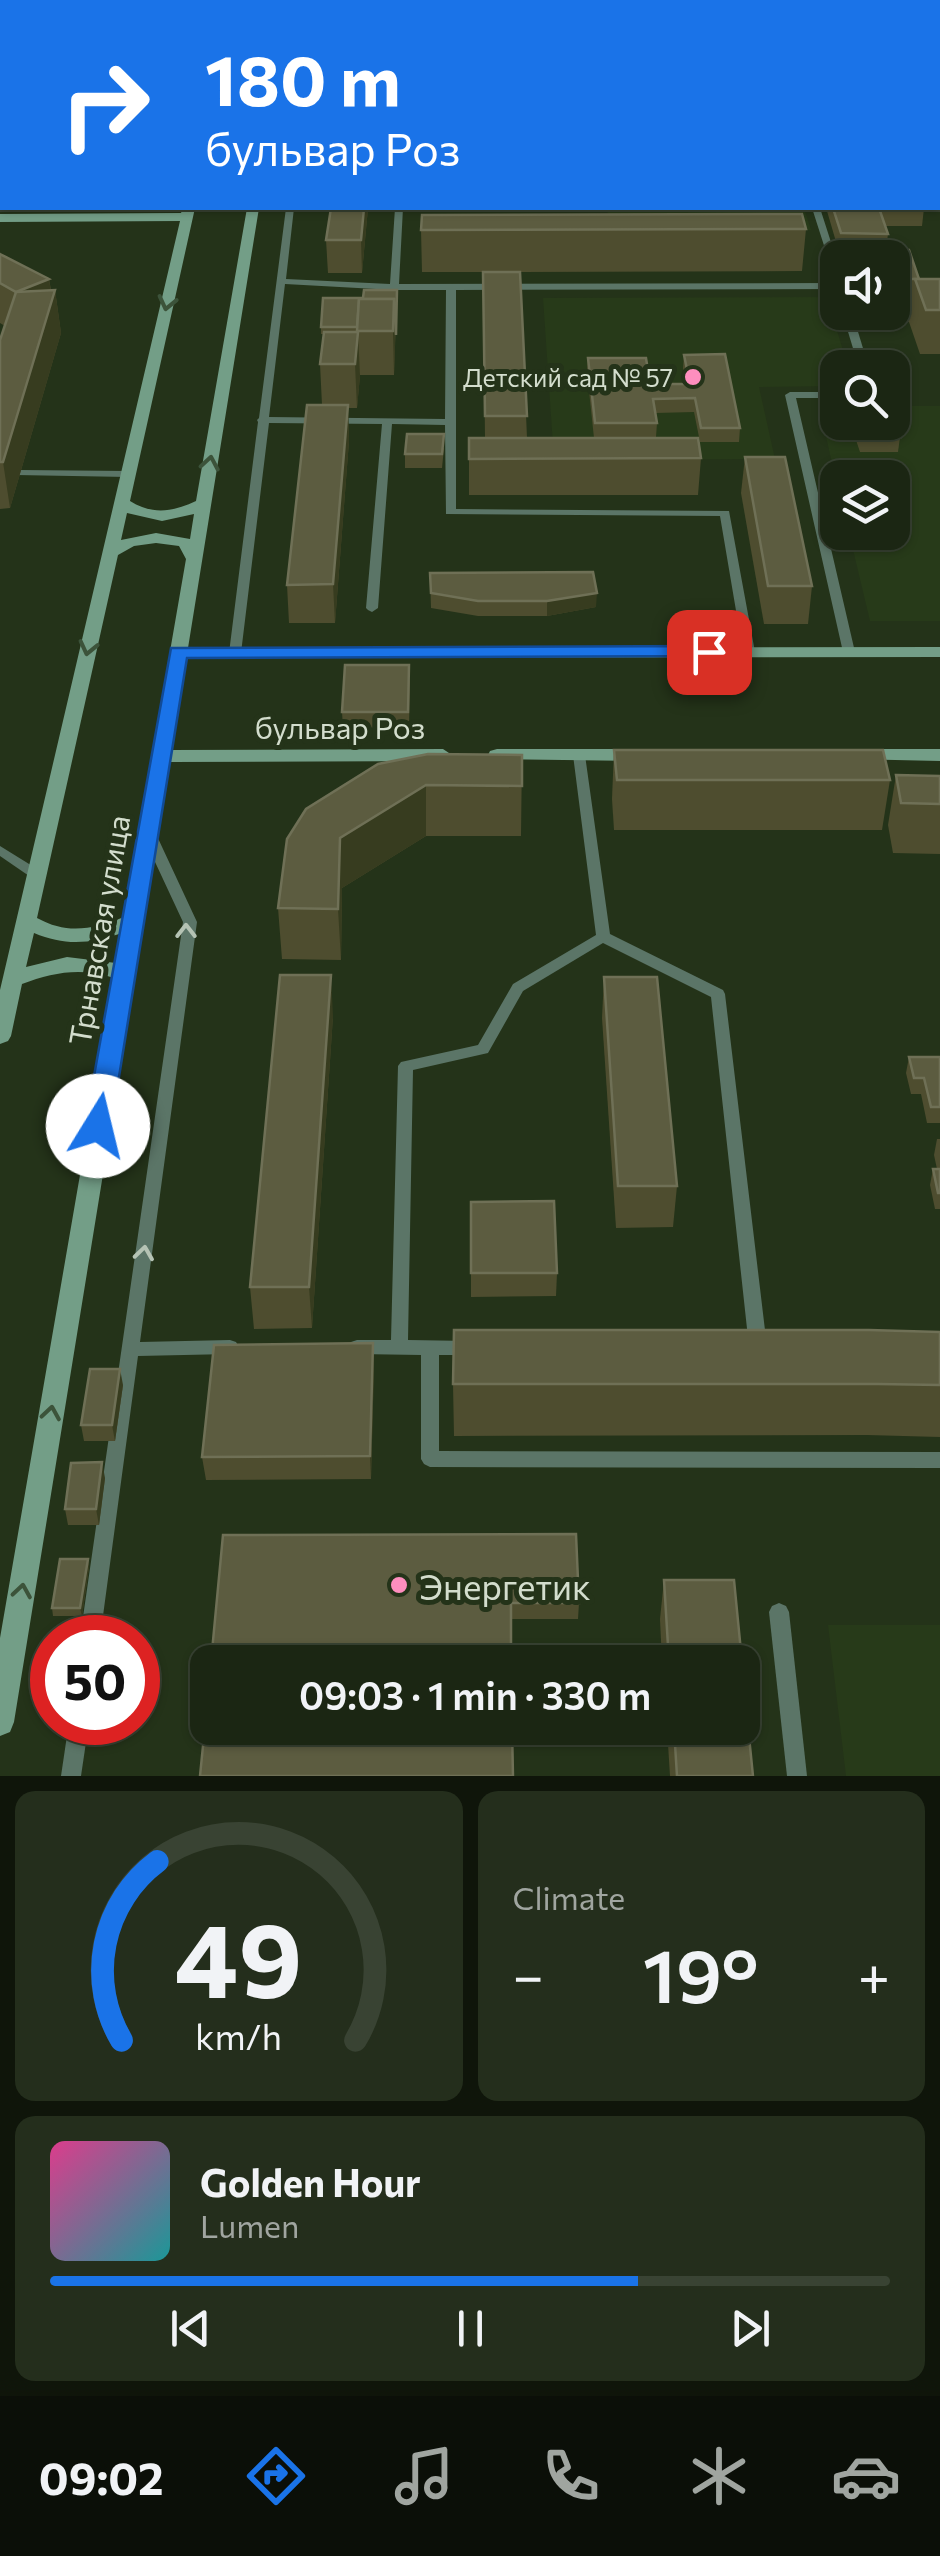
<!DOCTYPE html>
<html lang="en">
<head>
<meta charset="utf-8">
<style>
  body { margin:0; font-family:Commissioner,sans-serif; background:#242e1c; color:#f1f3f6; height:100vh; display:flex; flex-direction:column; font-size:38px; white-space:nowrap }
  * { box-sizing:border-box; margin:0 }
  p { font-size:32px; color:#a0a5a0 }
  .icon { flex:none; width:55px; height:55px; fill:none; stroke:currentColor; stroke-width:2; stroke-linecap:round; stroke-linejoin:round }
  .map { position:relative; height:1776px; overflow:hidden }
  .drawer { display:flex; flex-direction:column; gap:15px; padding:15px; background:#0f150a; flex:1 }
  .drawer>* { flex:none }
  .banner { position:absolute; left:0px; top:0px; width:940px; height:210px; box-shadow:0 2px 8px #0004,0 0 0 2px #394333; background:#1a73e8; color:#fff; overflow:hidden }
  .controls { position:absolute; left:820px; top:240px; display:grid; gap:20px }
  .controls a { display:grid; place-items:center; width:90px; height:90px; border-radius:20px; background:#1b2613; box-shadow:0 2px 8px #0004,0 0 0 2px #394333; font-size:50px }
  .speed { position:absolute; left:30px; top:1615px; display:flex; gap:20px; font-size:50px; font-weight:700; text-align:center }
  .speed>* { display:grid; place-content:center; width:130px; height:130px; border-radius:50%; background:#1b2613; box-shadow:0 2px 8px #0004,0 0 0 2px #394333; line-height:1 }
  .speed .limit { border:15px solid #d22; background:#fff; color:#111 }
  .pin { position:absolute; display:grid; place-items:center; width:85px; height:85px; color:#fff; margin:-42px; border-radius:20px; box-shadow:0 5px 15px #0006 }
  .me { position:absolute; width:110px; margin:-55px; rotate:9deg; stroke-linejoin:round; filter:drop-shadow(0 0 8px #0008) }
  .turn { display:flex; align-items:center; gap:35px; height:210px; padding:0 40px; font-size:45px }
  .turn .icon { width:130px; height:130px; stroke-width:2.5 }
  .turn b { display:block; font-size:70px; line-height:85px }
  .big { font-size:75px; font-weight:600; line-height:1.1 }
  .drawer .tile { flex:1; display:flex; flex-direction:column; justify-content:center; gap:15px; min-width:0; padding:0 35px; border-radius:20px; background:#242e1c }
  .drawer .dial { align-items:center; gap:0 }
  .dial svg { height:260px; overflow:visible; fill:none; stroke:#394333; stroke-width:7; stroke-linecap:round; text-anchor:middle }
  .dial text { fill:#f1f3f6; stroke:none }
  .song { display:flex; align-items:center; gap:30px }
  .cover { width:120px; height:120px; border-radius:15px; background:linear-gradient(135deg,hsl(330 70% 55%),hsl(180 70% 35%)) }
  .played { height:10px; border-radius:5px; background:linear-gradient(90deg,#1a73e8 70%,#394333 70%) }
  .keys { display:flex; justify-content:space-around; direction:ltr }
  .heat { display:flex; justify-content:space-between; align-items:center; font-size:55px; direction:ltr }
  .drawer .tiles { flex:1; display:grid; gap:15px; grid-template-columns:1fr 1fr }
  .tile:last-child { grid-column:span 2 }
  .trip { position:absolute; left:190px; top:1645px; width:570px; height:100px; border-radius:20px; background:#1b2613; box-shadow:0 2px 8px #0004,0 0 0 2px #394333; font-weight:600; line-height:100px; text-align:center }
  .tab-bar { display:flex; height:160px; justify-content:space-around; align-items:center; background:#0b0f08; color:#a0a5a0 }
  .tab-bar .icon { width:70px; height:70px }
  .tab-bar .current { color:#1a73e8 }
  .tab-bar b { font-size:45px; color:#f1f3f6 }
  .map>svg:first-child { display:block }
</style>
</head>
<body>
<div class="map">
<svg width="940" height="1776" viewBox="0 0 940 1776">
  <rect width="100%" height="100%" fill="#243319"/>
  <!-- built -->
  <g fill="#273a19">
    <polygon points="607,208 804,208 811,230 610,231"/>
    <polygon points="827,297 848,367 838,368 837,386 759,387 775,459 554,460 543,298"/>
    <polygon points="819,406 837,406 838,422 892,422 893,406 940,406 940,621 870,621 849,533 892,532 892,478 838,478 837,485"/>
    <polygon points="828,1625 940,1625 940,1776 846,1776"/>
  </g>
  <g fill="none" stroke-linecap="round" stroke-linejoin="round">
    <!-- lane -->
    <g fill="#5b7567" fill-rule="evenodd">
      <polygon points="940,149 940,155 938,154 938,150"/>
      <path d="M 286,208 L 294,208 L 286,279 L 390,284 L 395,208 L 403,208 L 399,284 L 836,283 L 812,208 L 820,208 L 838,264 L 838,289 L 456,290 L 456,509 L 729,511 L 755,652 L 753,655 L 749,656 L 743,652 L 720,516 L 446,514 L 445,425 L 392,424 L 378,608 L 372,612 L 368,610 L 366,608 L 382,424 L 269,423 L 241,653 L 239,656 L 231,656 L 229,653 L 258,422 L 257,420 L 259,418 ZM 285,284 L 394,290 L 446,290 L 445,419 L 269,417 Z"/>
      <polygon points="842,312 852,312 869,368 859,368"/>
      <polygon points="790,392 838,392 838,398 796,398 855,652 849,656 843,652 785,395"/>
      <polygon points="20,470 128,471 133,474 128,477 16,475 15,473"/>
      <polygon points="579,751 585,755 610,934 723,990 725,994 767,1347 764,1352 758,1354 752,1352 749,1347 711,997 603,943 523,991 488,1053 413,1070 408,1340 470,1341 476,1343 479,1348 476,1353 470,1355 439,1355 439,1451 940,1452 940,1468 430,1467 424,1464 421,1459 421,1355 357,1354 351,1352 348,1347 351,1342 357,1340 391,1340 398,1066 401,1062 478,1045 513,984 596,935 573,755"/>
      <polygon points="149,830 156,834 197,922 140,1342 230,1340 236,1342 239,1347 236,1352 230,1354 138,1356 100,1638 80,1638 183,922 142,834"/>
      <polygon points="0,846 42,872 44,875 42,878 32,878 0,856"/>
      <polygon points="779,1603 786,1606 789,1612 807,1776 787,1776 769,1612 772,1606"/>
      <polygon points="69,1722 89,1722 81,1776 61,1776"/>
    </g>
    <!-- street -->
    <polygon fill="#5b7567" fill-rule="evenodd" points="284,0 940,0 940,4 283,2"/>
    <!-- secondary -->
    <g fill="#739e87" fill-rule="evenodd">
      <rect x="283" y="0" width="10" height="2"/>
      <rect x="938" y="63" width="2" height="6"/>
      <path d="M 183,208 L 195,208 L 130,501 C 152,515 173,512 196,501 L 247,208 L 259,208 L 188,648 L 940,647 L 940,657 L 187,658 L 172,750 L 443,749 L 452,755 L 443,761 L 170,762 L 14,1722 L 10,1732 L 0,1736 L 0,1638 L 114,978 C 82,967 53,972 22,984 L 11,1036 L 8,1041 L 0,1044 L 0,990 L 180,221 L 0,222 L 0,214 L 181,213 ZM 127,513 L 162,521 L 194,514 L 190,539 L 156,533 L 121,540 ZM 156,543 L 179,546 L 186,559 L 124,917 C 93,929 68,935 37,918 L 118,555 L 134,546 ZM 34,933 C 65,946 90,944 122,933 L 116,963 L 67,957 L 26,967 Z"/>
      <polygon points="497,749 638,749 647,755 638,761 490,759 488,755 490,751"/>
      <polygon points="857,749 940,749 940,761 850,759 848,755"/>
    </g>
  </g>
  <!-- wall -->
  <g fill="#4e4d2f">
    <rect x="0" y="66" width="2" height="126"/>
    <rect x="938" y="68" width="2" height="77"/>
    <polygon points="368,208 362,273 328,273 326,240"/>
    <polygon points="827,208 924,208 922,226 885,226 888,234 886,250 919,279 940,279 940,354 920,354 909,322 876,322 873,312 892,312 892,258 871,258 872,253 839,252 827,211"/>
    <polygon points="806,229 802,271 520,272 527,438 701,458 698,495 469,495 469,438 485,438 483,272 422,272 421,230"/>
    <polygon points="0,254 49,279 51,290 55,290 61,333 10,508 0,509 0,340 5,326 0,323"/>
    <polygon points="397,290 394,375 360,375 357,408 348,408 349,441 335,623 289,623 287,585 322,405 320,364 324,334 321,334 321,327 363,298"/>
    <polygon points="684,355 740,428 739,442 700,442 694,412 655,413 657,423 656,437 594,438 587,372 588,358 650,384 686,384 683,368"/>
    <polygon points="850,422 892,422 900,437 898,452 860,452"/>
    <polygon points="444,448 442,468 405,468 405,454"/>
    <polygon points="745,457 812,586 808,624 764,624 741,493"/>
    <polygon points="430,573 596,607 547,616 478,616 431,608"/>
    <polygon points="410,680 409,727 343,728 342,712"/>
    <polygon points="614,750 890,780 882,830 614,830 612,799"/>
    <polygon points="522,755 521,836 426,836 342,888 341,960 282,959 278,908 306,809"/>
    <polygon points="896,775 940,776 940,854 893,853 888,825"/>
    <polygon points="604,977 677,1186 673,1227 616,1228 602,1018"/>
    <polygon points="333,1016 312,1328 254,1329 250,1287"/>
    <polygon points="909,1057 940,1057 940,1123 927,1123 921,1094 911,1094 906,1073"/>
    <polygon points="937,1139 940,1139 940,1209 935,1209 930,1185 933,1169 937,1169 934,1155"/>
    <polygon points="471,1202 557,1273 556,1296 471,1297"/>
    <polygon points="940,1332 940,1437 867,1435 454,1436 453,1384"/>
    <polygon points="374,1367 371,1479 206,1480 202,1457"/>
    <polygon points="123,1385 115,1441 84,1441 81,1425"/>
    <polygon points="105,1478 99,1525 68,1525 65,1509"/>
    <polygon points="223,1535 579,1603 578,1619 511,1619"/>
    <polygon points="88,1559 89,1567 82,1616 53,1616 52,1608"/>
    <polygon points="664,1580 742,1662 662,1662 660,1619"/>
    <polygon points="667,1728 742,1728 753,1776 670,1776"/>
  </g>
  <!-- shaded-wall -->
  <g fill="#373c1f">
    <polygon points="364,208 368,208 362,273 361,240"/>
    <polygon points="49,279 52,300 55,290 61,333 10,508 3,462 16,292"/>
    <polygon points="394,299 395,343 394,375 393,331"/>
    <polygon points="358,332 360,376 357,408 355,364"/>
    <polygon points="348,405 349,441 335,623 333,584"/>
    <polygon points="597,593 596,607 547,616 547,601"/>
    <polygon points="426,785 426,836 342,888 341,960 338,909 340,838"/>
    <polygon points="331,975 333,1016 312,1328 309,1287"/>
    <polygon points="373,1343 374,1367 371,1479 370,1456"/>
    <polygon points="120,1369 123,1385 115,1441 112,1425"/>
    <polygon points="102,1462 105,1478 99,1525 96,1509"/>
    <polygon points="88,1559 89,1567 82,1616 80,1608"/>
  </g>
  <!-- building -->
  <g fill="#5c5c40" stroke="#6f7056" stroke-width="2.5">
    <polygon points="45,0 94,0 88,2 43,2 46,2"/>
    <rect x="0" y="66" width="2" height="107"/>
    <polygon points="938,68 940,68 940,122 938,116"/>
    <polygon points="331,208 364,208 361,240 326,240"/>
    <polygon points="833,208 879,208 888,234 841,233"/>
    <polygon points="802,214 806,229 421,230 422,215"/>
    <polygon points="872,250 909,250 919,279 892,279 892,258 875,258"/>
    <polygon points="0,254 49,279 16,292 0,283"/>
    <polygon points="483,272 520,272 527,416 485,416"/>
    <polygon points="915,279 940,279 940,310 926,310"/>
    <polygon points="55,290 3,462 0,462 0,340 16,292"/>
    <polygon points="364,290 397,290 396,335 394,299 359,299 357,327 321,327 323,298 363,298"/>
    <polygon points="359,299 394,299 393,331 357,331"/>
    <polygon points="324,332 358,332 355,364 320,364"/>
    <polygon points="725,354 740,428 701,428 695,398 653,399 657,423 595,423 588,358 646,358 650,384 690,384 684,355"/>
    <polygon points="307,405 348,405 333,584 287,585"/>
    <polygon points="892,419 900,437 862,438 857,422 892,422"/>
    <polygon points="407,434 444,434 442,454 405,454"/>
    <polygon points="469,438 698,438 701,458 469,459"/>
    <polygon points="745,457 785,457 812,586 768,586"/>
    <polygon points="593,572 597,593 547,601 478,601 431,593 430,573"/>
    <polygon points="345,665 409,665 408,712 342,712"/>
    <polygon points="614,750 883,750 890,780 617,780"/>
    <polygon points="428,754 522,755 522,786 426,785 340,838 338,909 278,908 287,839 306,809 378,764"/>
    <polygon points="896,775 940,776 940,804 901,803"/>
    <polygon points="280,975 331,975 309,1287 250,1287"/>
    <polygon points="604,977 657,977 677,1186 618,1186"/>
    <polygon points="909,1057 940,1057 940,1107 931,1107 924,1078 914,1078"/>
    <polygon points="933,1169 940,1169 940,1193 938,1193"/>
    <polygon points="554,1201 557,1273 471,1273 471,1202"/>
    <polygon points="454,1330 869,1330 940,1332 940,1385 878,1384 453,1384"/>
    <polygon points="373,1343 370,1456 202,1457 214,1345"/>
    <polygon points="90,1369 120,1369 112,1425 81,1425"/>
    <polygon points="102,1462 96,1509 65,1509 71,1463"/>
    <polygon points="576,1534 579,1603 511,1603 511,1662 211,1662 223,1535"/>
    <polygon points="60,1559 88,1559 80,1608 52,1608"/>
    <polygon points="664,1580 734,1580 742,1662 669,1662"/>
    <polygon points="742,1667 753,1776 677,1776 674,1728 742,1728"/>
    <polygon points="208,1696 208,1728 512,1728 513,1776 200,1776"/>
  </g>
  <!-- one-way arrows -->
  <defs><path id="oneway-chevron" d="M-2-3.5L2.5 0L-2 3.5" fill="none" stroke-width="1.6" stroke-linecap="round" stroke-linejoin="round" transform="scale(2.5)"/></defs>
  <g stroke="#3c533a">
    <use href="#oneway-chevron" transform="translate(167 303) rotate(103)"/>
    <use href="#oneway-chevron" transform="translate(210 463) rotate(-80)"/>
    <use href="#oneway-chevron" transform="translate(88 648) rotate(103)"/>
    <use href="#oneway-chevron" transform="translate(51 1413) rotate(-81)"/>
    <use href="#oneway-chevron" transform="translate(22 1591) rotate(-81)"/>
  </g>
  <g stroke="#b5c3b4">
    <use href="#oneway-chevron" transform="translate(186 931) rotate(-90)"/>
    <use href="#oneway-chevron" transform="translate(144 1253) rotate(-82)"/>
  </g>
  <!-- route -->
  <polygon fill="#1a73e8" stroke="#114b97" stroke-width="2.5" points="709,646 719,652 716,656 187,658 111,1126 107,1133 89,1133 85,1126 171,648"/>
  <!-- markers -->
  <g fill="#fe8ebe" stroke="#243319" stroke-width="4">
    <circle cx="693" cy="377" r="10"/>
    <circle cx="399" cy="1585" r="10"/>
  </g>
  <g text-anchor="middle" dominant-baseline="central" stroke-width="10" stroke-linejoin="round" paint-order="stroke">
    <!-- far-poi labels -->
    <g font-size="25" fill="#d3ddcd" stroke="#243319" text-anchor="end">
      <text x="673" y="377">Детский сад № 57</text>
    </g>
    <!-- street labels -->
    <g font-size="30" fill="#d3ddcd" stroke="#243319">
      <text x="340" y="726">бульвар Роз</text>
      <text transform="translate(98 930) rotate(-80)">Трнавская улица</text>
    </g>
    <!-- near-poi labels -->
    <g font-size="35" fill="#d3ddcd" stroke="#243319" text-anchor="start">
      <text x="419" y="1585">Энергетик</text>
    </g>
  </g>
</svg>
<div class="controls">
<a><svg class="icon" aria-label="sound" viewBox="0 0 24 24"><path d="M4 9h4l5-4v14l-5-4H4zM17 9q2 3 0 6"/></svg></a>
<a><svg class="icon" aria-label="search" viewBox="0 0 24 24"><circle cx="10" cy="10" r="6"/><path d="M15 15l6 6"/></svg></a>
<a><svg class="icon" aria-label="layers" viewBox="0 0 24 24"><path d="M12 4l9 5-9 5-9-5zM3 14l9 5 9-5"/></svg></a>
</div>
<div class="speed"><div class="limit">50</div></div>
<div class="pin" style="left:709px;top:652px;background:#d93025"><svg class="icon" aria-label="arrive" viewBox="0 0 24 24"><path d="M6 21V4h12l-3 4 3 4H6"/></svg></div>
<svg class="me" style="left:98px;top:1126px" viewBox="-20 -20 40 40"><circle r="19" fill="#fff"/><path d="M0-13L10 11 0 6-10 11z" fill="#1a73e8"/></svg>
<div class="trip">09:03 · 1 min · 330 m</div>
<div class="banner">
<div class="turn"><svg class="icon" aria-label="right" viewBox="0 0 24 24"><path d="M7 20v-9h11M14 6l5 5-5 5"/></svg><div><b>180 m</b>бульвар Роз</div></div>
</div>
</div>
<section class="drawer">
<div class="tiles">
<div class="tile dial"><svg viewBox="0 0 100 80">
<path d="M14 69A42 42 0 1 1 86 69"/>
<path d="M14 69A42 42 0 0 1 25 14" stroke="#1a73e8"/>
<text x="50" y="56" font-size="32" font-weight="700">49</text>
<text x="50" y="72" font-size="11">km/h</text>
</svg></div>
<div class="tile"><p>Climate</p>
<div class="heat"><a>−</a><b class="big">19°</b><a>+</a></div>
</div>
<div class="tile">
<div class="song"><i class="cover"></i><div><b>Golden Hour</b><p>Lumen</p></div></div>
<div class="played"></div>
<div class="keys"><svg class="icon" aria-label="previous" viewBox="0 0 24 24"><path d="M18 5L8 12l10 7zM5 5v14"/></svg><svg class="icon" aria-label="pause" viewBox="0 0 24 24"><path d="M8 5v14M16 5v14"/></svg><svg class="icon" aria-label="next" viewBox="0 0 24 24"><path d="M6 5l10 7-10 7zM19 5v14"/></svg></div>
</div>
</div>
</section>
<nav class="tab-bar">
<b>09:02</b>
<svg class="icon current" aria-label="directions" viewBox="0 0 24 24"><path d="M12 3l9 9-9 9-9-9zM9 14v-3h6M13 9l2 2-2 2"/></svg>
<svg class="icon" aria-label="music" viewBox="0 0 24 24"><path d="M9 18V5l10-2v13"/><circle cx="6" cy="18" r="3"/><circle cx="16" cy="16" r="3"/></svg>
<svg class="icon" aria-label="phone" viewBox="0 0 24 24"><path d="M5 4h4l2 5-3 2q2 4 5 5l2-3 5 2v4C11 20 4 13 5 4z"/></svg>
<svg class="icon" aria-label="climate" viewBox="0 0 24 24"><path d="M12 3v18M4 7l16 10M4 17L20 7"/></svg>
<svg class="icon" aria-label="car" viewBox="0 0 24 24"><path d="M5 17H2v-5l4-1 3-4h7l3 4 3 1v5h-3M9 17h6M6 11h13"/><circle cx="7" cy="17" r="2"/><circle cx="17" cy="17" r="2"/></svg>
</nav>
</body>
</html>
